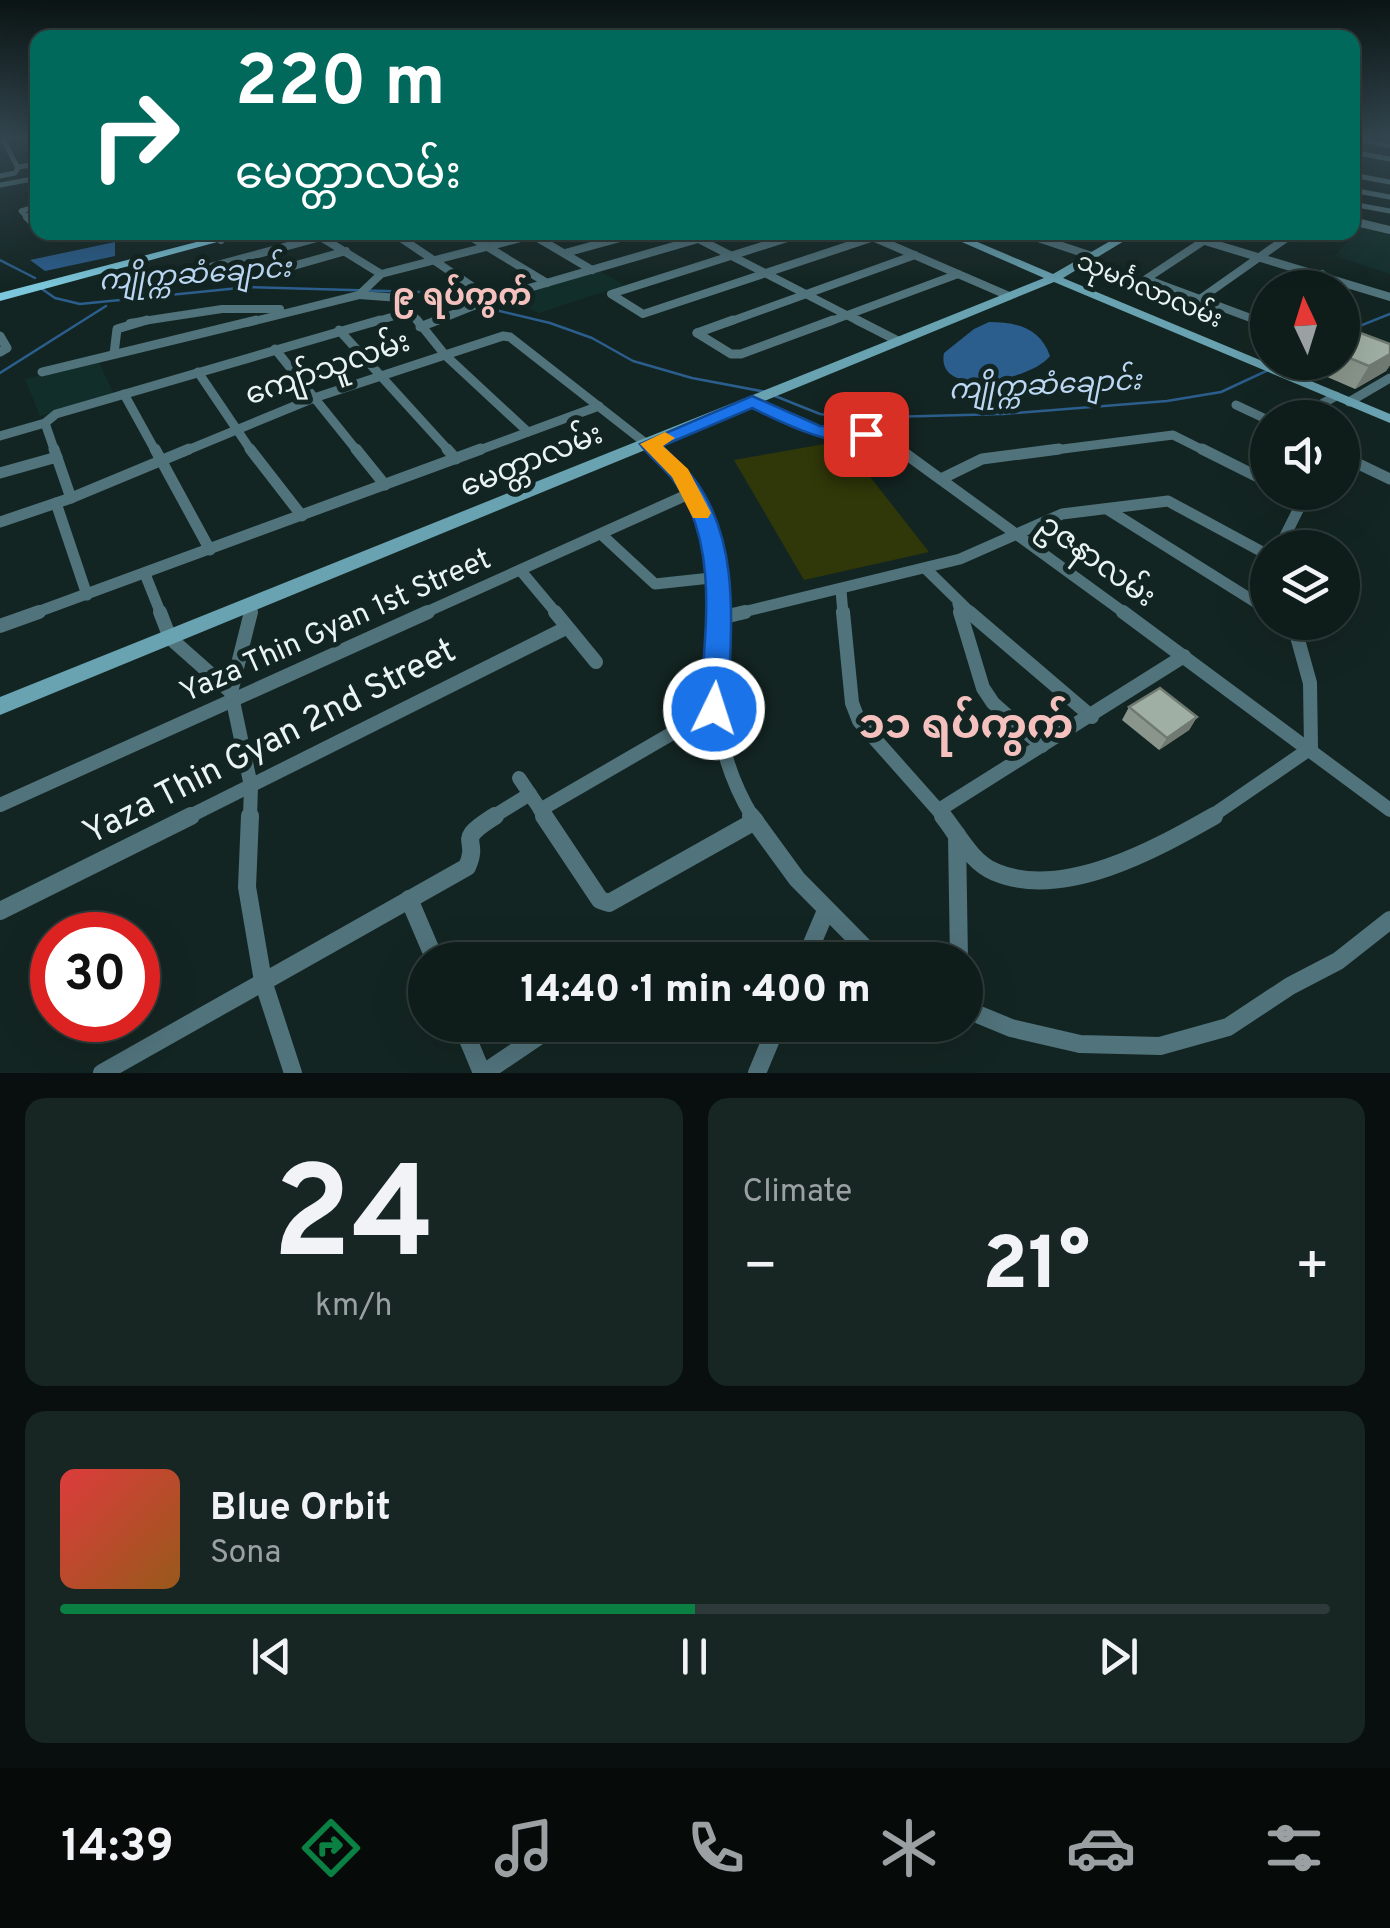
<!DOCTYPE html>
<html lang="en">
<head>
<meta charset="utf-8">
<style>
  body { margin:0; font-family:Overpass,"Noto Sans Myanmar",sans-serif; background:#172523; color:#f1f3f6; height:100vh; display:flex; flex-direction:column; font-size:38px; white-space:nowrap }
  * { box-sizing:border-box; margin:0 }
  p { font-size:32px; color:#9ba1a2 }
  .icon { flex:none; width:55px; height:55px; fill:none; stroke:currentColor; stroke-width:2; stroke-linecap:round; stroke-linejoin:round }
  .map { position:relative; height:1073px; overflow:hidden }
  .panel { display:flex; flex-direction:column; gap:25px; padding:25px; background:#080f0e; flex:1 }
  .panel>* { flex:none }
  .hud { position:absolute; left:30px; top:30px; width:1330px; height:210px; border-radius:20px; box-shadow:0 10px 40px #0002,0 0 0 2px #2e3a39; background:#00695c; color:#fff; overflow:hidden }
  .needle { width:65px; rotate:356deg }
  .fabs { position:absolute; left:1250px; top:270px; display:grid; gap:20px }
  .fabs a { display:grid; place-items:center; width:110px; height:110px; border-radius:50%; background:#0e1c1a; box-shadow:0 10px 40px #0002,0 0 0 2px #2e3a39; font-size:50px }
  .speed { position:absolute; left:30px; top:912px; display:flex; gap:20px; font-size:50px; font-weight:700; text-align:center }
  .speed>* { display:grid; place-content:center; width:130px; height:130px; border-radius:50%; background:#0e1c1a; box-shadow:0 10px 40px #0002,0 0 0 2px #2e3a39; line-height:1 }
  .speed .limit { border:15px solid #d22; background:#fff; color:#111 }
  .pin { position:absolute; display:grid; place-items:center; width:85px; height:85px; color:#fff; margin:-42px; border-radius:20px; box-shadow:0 5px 15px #0006 }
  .me { position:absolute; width:110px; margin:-55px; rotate:4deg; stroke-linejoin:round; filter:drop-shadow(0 0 8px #0008) }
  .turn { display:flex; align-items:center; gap:35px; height:210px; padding:0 40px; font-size:45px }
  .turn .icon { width:130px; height:130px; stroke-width:2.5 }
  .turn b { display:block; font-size:70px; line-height:85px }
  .big { font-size:75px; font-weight:800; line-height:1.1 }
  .panel .card { flex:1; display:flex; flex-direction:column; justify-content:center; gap:15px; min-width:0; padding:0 35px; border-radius:20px; background:#172523 }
  .panel .dial { align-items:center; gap:0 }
  .dial b { font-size:130px; line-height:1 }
  .song { display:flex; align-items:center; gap:30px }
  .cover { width:120px; height:120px; border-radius:15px; background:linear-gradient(135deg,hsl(0 70% 55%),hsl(30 70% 35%)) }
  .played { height:10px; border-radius:5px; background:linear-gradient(90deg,#0b8043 50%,#2e3a39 50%) }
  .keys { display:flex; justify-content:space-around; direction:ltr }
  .heat { display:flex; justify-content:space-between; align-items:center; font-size:55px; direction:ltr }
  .panel .tiles { flex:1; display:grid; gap:25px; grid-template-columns:1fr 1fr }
  .card:last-child { grid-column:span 2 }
  .trip { position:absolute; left:408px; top:942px; width:575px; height:100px; border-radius:50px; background:#0e1c1a; box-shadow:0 10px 40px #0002,0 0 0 2px #2e3a39; font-weight:800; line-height:100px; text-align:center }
  .menu { display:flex; height:160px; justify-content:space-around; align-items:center; background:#060b0a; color:#9ba1a2 }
  .menu .icon { width:70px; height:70px }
  .menu .on { color:#0b8043 }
  .menu b { font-size:45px; color:#f1f3f6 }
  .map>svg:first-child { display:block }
</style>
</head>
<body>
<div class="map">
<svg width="1390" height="1073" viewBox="0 0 1390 1073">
  <rect width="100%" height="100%" fill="#132522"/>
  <!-- built -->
  <g fill="#122e2a">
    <polygon points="1360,227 1390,235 1390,274 1335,256"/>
    <polygon points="599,271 625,285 539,313 505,298"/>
    <polygon points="99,362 114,395 40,416 25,379"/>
  </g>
  <!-- green -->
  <polygon fill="#303809" points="842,441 929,552 804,580 734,460"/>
  <!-- water -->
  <g fill="#2b5e8d">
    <polygon points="115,242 115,256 45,271 30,260"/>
    <path d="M 989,322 C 1017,322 1040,328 1050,356 C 1032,380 935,400 944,353 L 974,329 Z"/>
  </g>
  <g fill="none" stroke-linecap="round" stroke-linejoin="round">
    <!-- stream -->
    <g stroke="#2b5e8d" stroke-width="2.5">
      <polyline points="0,260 35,278"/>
      <polyline points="42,289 55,298 80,304 249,287 420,292 550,323 592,338 633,361 692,378 766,392"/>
      <polyline points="1342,333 1390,314"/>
      <polyline points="0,373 106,306"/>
      <polyline points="775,396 820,414 849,418 1003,414 1167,401 1221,392 1286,362"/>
    </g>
    <!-- minor-far5 -->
    <g stroke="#51737c" stroke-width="5">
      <polyline points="33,136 38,143"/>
      <polyline points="1352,152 1390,159"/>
      <polyline points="18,167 38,164"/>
      <polyline points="1352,175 1390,182"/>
      <polyline points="0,176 15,173 18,168 2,137"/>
      <polyline points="0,185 38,178"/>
      <polyline points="1352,190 1390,197"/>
      <polyline points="1352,204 1390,211"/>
      <polyline points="30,220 21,211 38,206"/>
    </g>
    <!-- minor-far4 -->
    <g stroke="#51737c" stroke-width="8">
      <polyline points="27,217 38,227"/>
      <polyline points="1352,221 1390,230"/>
      <polyline points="213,232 221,240"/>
      <polyline points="392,232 491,299"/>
      <polyline points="463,232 547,283"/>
      <polyline points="685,232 862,323"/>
      <polyline points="806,232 611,294 643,314 874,237"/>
      <polyline points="861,232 1009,296"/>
      <polyline points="1020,232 1092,256"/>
      <polyline points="1175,232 1390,297"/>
      <polyline points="1217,232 1146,279 1264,323"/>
      <polyline points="316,234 381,274"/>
      <polyline points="531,234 592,270"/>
      <polyline points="46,237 64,232"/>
      <polyline points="565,253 642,232"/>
      <polyline points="226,263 247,279 346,251"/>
      <polyline points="163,284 162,280 321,237"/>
      <polyline points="1306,288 1322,274"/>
      <polyline points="359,295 400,298 419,323"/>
      <polyline points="1200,299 1295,232"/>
      <polyline points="130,323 222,309 280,309"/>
      <polyline points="246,323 359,295 381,274 544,232"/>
      <polyline points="371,323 411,311"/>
      <polyline points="431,323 491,299 722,232"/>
      <polyline points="726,323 915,255"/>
      <polyline points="826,323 958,274"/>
    </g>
    <!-- minor-far3 -->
    <g stroke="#51737c" stroke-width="9">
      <polyline points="417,320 445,355 528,432"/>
      <polyline points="857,320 898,341"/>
      <polyline points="1257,320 1268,324"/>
      <polyline points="420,327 438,320"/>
      <polyline points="339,330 450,452"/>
      <polyline points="697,333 731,354 741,354 833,320"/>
      <polyline points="697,333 733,320"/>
      <polyline points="0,336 7,348 0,352"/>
      <polyline points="275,349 358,452"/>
      <polyline points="114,354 117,329 147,320"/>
      <polyline points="42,372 256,320"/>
      <polyline points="198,372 252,452"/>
      <polyline points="124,394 156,452"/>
      <path d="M 753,401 C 774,413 794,427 818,431 C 853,438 872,430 902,452"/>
      <polyline points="1349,402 1390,378"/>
      <polyline points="1236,405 1268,420"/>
      <polyline points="1296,418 1336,396"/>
      <polyline points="45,423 55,452"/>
      <polyline points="0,436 45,423 56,414 380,320"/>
      <polyline points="183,452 314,398 503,336 510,337 657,452"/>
      <polyline points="474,452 599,406"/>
      <polyline points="1039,452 1173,435 1207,452"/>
    </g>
    <!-- minor-far2 -->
    <g stroke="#51737c" stroke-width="11">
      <polyline points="54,449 71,498"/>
      <polyline points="155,449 210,550"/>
      <polyline points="250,449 302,516"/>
      <polyline points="356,449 385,485"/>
      <polyline points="447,449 456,459"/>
      <path d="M 655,449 C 665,460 680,472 688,484 C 711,522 720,571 718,614"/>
      <polyline points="899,449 1126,614"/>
      <polyline points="1202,449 1268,482"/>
      <polyline points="1342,456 1390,479"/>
      <polyline points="0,473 57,457"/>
      <polyline points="941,479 982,459 1059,449"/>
      <polyline points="56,503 87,595"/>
      <polyline points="1107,509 1268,610"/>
      <polyline points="0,522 71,498 189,449"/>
      <polyline points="602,535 655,584 720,577"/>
      <polyline points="1279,548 1302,502 1287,492"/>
      <polyline points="926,569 972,614"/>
      <polyline points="521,571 557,614"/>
      <polyline points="145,574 161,614"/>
      <polyline points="841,590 843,614"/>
      <polyline points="958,604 961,614"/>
      <polyline points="32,614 481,449"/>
      <polyline points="250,614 253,604"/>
      <polyline points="422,614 691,493"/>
      <polyline points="735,614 960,559 1062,514 1168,501 1268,555"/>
    </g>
    <!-- minor-far1 -->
    <g stroke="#51737c" stroke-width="14">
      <polyline points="160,612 170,638 231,692"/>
      <polyline points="555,612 596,662"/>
      <path d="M 718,612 C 715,692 710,747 753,818"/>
      <polyline points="843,612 852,703 859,721 945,818"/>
      <polyline points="960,612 983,688 993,703 1042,746"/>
      <polyline points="969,612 1092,717"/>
      <polyline points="1123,612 1390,810"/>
      <polyline points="720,618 745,612"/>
      <polyline points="0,626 39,612"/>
      <polyline points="519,778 546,818"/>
      <polyline points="0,805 428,612"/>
      <polyline points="540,810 714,709"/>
      <polyline points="939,810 1184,656"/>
      <polyline points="186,818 566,628"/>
      <polyline points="250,818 251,786 231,692 251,612"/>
      <polyline points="491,818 530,794"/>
      <polyline points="1209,818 1311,748 1310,683 1293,622"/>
    </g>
    <!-- minor -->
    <g stroke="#51737c" stroke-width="18">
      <polyline points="250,816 247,887 263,981 293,1073"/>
      <polyline points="544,816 600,900 609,903 755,821"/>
      <polyline points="751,816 797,879 877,960"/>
      <path d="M 943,816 C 958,835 972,863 995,872 C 1063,901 1156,849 1214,816"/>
      <polyline points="957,835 959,960"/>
      <polyline points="409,899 435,960"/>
      <polyline points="0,911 191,816"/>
      <polyline points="805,960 825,913"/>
      <polyline points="965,1009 1011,1028 1080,1044 1160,1046 1228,1027 1290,986 1338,961 1390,920"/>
      <polyline points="462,1025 482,1073"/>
      <path d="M 102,1073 L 467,867 C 481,836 452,843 495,816"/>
      <polyline points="484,1073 555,1025"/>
      <polyline points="757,1073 777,1025"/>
    </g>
    <!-- tertiary -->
    <polygon fill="#51737c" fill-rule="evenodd" points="1352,137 1390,144 1390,148 1352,141"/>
    <!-- secondary -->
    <polygon fill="#69a2b1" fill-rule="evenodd" points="939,232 954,232 1053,274 1126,232 1139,232 1063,278 1390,414 1390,423 1054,282 0,715 0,697 1044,278"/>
    <!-- primary -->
    <polygon fill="#7cc7db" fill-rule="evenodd" points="235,232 254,232 0,301 0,293"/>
  </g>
  <!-- wall -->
  <g fill="#8a968c">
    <polygon points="1342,326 1390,344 1390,365 1386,371 1355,389 1295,363 1342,362"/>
    <polygon points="1129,707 1197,717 1189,730 1159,750 1122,720"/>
  </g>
  <!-- shaded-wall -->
  <g fill="#707a72">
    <polygon points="1390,354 1390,365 1386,371 1355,389 1369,366"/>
    <polygon points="1197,717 1189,730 1159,750 1167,738"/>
  </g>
  <!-- building -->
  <g fill="#a0afa3" stroke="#707a72" stroke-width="2.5">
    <polygon points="1342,326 1390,344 1390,354 1369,366 1342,355"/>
    <polygon points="1160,688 1197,717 1167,738 1129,707"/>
  </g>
  <!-- sky -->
  <linearGradient id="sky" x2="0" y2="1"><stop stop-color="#0a1413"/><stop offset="0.48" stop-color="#33464f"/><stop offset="1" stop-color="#33464f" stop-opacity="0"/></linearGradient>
  <rect width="1390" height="286" fill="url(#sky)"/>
  <!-- route -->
  <path fill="#1a73e8" stroke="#114b97" stroke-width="2.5" d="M 752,396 L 820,426 L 866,428 L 876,434 C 848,457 781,422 752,408 L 662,446 C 673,457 686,468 695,480 C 743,546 730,633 728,709 L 724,717 L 714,720 L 704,717 L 700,709 C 704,636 720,550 677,485 C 667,470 651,459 640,444 Z"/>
  <!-- slow -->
  <polygon fill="#f59e0b" points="665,432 675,438 663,446 688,469 711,513 708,518 693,518 672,477 640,444"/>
  <g text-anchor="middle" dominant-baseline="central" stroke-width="10" stroke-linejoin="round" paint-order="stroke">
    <!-- far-street labels -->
    <g font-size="25" fill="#eaf5f3" stroke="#132522">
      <text transform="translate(1149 292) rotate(23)">သုမင်္ဂလာလမ်း</text>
    </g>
    <!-- far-water labels -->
    <g font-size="28" font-style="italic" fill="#bcd8f4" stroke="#132522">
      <text transform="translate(195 276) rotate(-4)">ကျိုက္ကဆံချောင်း</text>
      <text transform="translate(1045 387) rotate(-3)">ကျိုက္ကဆံချောင်း</text>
    </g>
    <!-- far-quarter labels -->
    <g font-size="30" font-weight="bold" fill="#f5c1be" stroke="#132522">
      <text x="462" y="297">၉ ရပ်ကွက်</text>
    </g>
    <!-- street labels -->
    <g font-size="30" fill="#eaf5f3" stroke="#132522">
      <text transform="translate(328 370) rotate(-19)">ကျော်သူလမ်း</text>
      <text transform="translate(532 462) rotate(-22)">မေတ္တာလမ်း</text>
      <text transform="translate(1096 562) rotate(36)">ဥဇနာလမ်း</text>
      <text transform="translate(336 627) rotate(-24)">Yaza Thin Gyan 1st Street</text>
    </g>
    <!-- near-street labels -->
    <g font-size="35" fill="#eaf5f3" stroke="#132522">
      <text transform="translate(270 743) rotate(-27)">Yaza Thin Gyan 2nd Street</text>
    </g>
    <!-- near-quarter labels -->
    <g font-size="42" font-weight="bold" fill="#f5c1be" stroke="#132522">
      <text x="966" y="727">၁၁ ရပ်ကွက်</text>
    </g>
  </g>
</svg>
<div class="fabs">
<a><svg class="needle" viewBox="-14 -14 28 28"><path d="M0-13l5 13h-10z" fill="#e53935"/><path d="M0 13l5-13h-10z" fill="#9ba1a2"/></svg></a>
<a><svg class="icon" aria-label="sound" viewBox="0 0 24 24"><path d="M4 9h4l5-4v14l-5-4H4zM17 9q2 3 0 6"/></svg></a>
<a><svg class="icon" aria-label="layers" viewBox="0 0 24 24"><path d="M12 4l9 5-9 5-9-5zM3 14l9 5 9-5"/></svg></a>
</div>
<div class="speed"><div class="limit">30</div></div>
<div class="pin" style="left:866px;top:434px;background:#d93025"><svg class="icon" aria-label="arrive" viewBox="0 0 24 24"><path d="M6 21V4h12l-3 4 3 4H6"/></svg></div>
<svg class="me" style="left:714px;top:709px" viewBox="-20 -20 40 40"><circle r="17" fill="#1a73e8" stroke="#fff" stroke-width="3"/><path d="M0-11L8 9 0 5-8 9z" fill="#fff"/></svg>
<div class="trip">14:40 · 1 min · 400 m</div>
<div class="hud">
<div class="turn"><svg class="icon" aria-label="right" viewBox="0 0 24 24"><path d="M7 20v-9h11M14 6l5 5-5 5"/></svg><div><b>220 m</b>မေတ္တာလမ်း</div></div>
</div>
</div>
<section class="panel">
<div class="tiles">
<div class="card dial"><b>24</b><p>km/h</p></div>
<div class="card"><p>Climate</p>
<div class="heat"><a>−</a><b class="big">21°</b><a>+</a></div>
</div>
<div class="card">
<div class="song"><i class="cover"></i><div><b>Blue Orbit</b><p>Sona</p></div></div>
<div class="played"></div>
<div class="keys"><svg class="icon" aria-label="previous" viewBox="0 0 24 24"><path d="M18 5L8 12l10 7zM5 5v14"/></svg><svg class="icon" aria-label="pause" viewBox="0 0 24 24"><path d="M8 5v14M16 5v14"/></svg><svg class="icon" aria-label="next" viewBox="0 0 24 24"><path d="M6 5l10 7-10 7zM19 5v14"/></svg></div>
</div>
</div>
</section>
<nav class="menu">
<b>14:39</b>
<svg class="icon on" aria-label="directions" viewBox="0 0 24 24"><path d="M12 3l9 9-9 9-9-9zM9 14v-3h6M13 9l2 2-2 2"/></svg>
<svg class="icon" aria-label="music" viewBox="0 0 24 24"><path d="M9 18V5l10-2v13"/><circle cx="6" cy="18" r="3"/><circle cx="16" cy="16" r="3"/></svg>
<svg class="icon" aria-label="phone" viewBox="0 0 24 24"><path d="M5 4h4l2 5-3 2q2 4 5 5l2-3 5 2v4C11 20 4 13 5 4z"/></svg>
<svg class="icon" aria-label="climate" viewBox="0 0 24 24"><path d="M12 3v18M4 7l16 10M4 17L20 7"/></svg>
<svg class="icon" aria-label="car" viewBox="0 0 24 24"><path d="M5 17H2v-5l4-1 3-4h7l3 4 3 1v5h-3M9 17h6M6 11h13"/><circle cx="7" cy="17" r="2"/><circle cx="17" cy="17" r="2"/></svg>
<svg class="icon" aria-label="filters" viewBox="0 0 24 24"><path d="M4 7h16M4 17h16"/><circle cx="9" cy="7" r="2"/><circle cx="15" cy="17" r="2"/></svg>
</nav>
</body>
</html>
